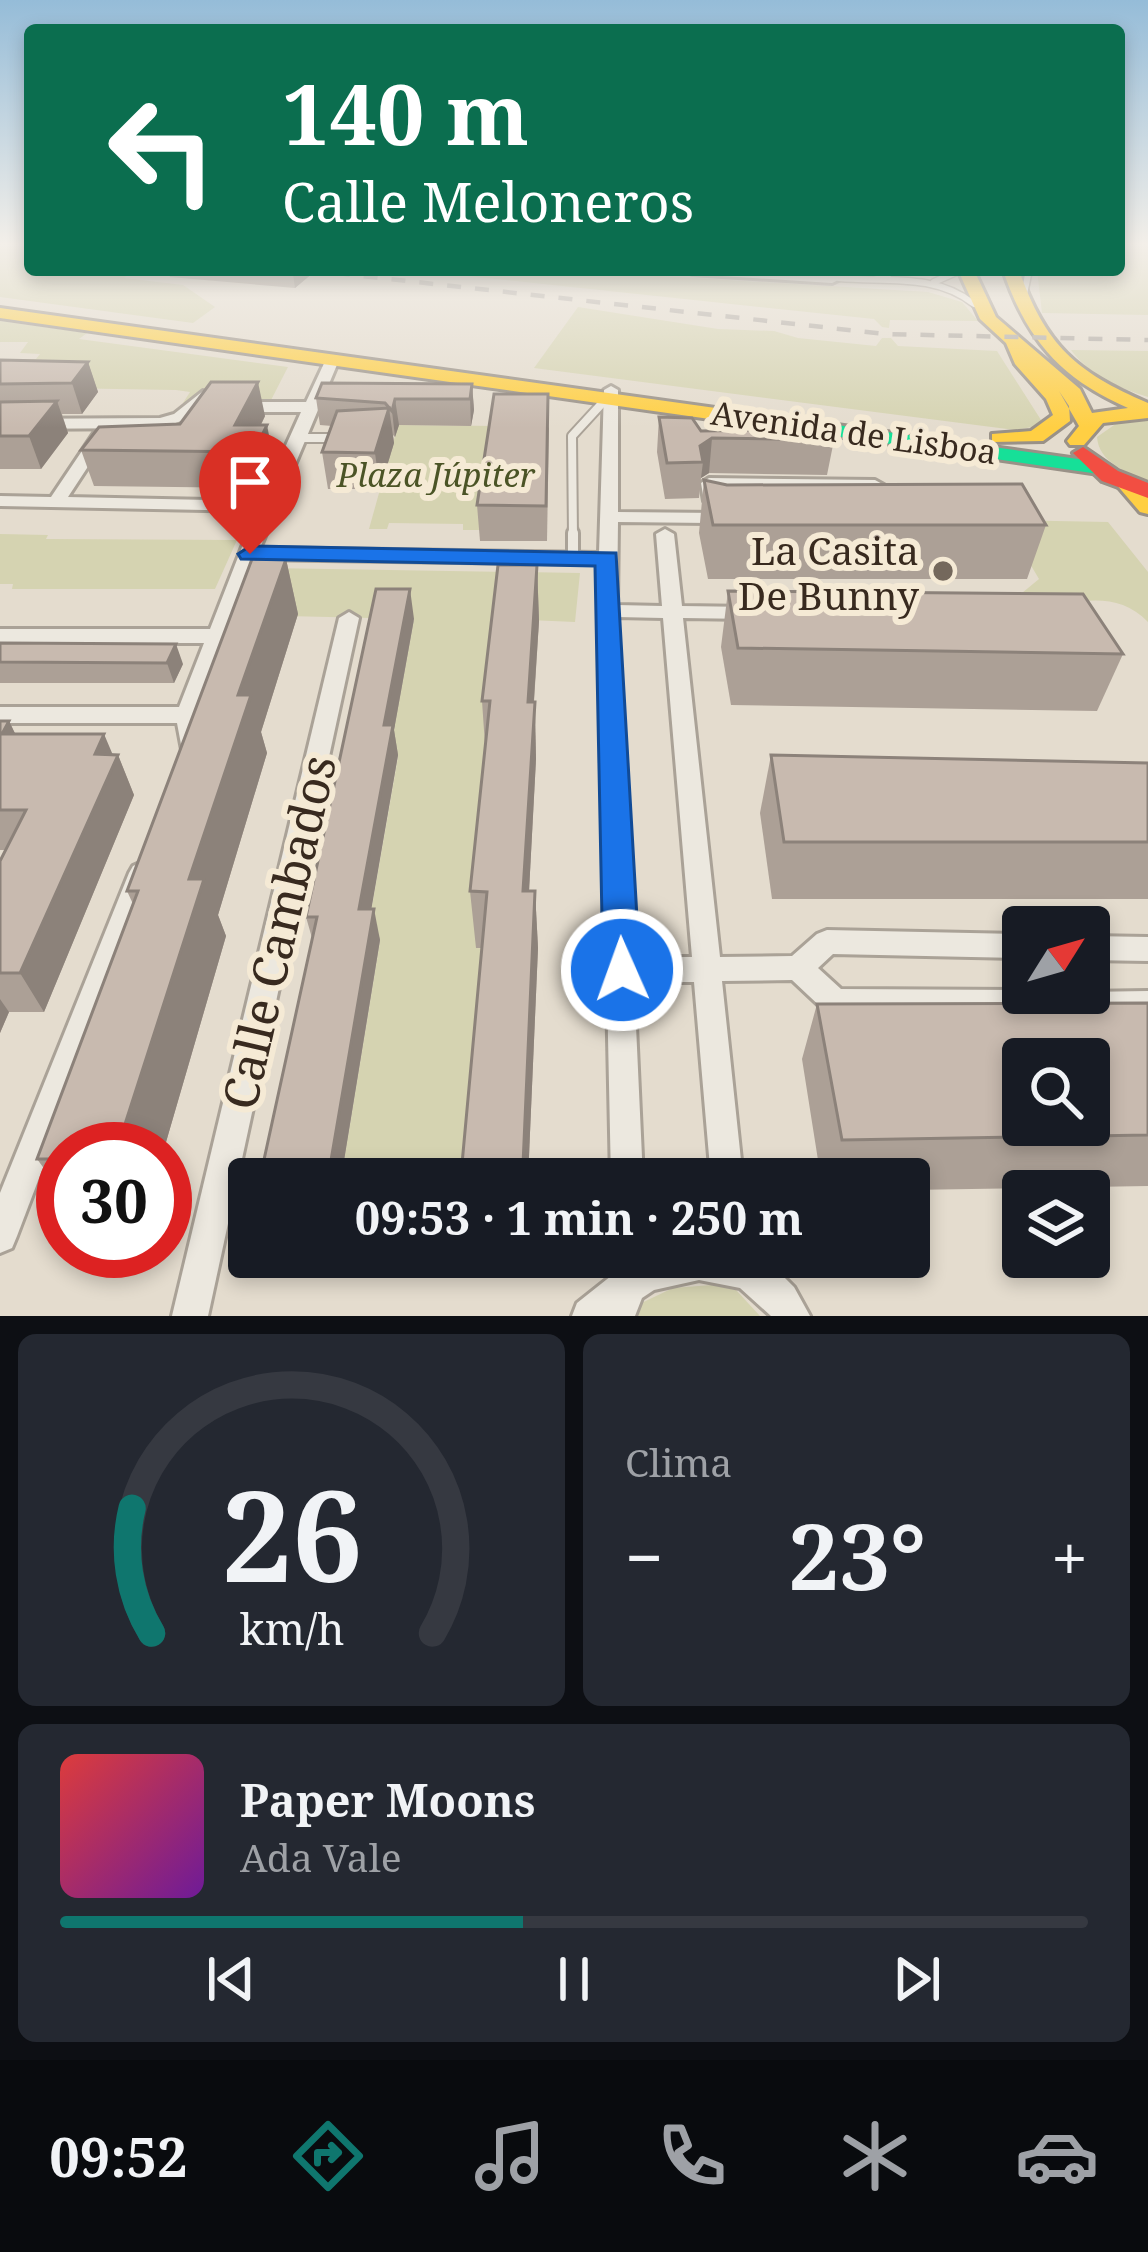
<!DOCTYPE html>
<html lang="es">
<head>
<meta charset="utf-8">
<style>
  body { margin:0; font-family:"Noto Serif",serif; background:#242831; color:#f1f3f6; height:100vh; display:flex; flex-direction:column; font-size:45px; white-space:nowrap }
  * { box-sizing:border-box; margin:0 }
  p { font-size:39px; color:#9ea1a6 }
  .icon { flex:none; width:66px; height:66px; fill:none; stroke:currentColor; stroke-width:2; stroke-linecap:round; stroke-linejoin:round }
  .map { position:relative; height:1316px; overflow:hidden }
  .sheet { display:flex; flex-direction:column; gap:18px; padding:18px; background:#0d0f14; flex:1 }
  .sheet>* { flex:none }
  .hud { position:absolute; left:24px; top:24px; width:1101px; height:252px; border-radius:12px; box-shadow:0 6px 18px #0003; background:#0b6e4f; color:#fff; overflow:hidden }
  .needle { width:78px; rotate:53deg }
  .controls { position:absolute; left:1002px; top:906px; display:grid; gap:24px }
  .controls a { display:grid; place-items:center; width:108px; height:108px; border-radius:12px; background:#171b24; box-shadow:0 6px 18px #0003; font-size:60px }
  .speed { position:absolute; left:36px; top:1122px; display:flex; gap:24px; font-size:60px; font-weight:700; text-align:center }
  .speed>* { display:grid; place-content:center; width:156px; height:156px; border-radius:50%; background:#171b24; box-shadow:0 6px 18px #0003; line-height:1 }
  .speed .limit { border:18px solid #d22; background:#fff; color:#111 }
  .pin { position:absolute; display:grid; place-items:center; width:102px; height:102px; color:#fff; margin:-123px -51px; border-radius:50% 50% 50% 0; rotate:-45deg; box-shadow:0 0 12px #0007 }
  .pin .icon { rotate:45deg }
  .me { position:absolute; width:132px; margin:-66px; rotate:358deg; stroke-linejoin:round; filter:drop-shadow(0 0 9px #0008) }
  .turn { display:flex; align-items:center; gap:42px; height:252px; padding:0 60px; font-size:54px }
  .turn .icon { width:156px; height:156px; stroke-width:2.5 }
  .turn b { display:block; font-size:84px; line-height:102px }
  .big { font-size:90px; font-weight:700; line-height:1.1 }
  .sheet .card { flex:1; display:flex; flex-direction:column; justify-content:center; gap:18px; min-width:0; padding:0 42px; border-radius:18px; background:#242831 }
  .sheet .dial { align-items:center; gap:0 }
  .dial svg { height:312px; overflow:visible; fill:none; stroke:#363941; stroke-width:7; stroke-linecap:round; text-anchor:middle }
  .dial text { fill:#f1f3f6; stroke:none }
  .song { display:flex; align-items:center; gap:36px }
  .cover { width:144px; height:144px; border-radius:18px; background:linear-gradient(135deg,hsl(0 70% 55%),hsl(280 70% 35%)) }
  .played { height:12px; border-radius:6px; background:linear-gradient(90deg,#0f766e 45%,#363941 45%) }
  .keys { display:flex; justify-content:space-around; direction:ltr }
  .heat { display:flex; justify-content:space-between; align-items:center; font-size:66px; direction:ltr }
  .sheet .tiles { flex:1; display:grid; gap:18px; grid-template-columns:1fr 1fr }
  .card:last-child { grid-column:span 2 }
  .trip { position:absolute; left:228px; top:1158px; width:702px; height:120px; border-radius:12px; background:#171b24; box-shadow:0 6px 18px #0003; font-weight:700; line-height:120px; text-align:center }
  .tab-bar { display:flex; height:192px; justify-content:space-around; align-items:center; background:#090b0e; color:#9ea1a6 }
  .tab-bar .icon { width:84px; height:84px }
  .tab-bar .current { color:#0f766e }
  .tab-bar b { font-size:54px; color:#f1f3f6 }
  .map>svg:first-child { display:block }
</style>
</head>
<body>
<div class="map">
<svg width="1148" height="1316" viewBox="0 0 1148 1316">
  <rect width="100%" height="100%" fill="#e4dcce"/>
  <!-- green -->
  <g fill="#d5d3b1">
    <polygon points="1119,243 1148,243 1148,315 1042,313 1037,270 1119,270"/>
    <polygon points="0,245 30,248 30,270 135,270 124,278 183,285 215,307 193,323 0,297"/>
    <polygon points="410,270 561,270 928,292 962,302 978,321 890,320 889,328 882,327 874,319"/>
    <polygon points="578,307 718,329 774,331 798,338 876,346 882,338 891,338 898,346 997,351 1041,420 1038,426 1015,430 534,368"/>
    <polygon points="0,321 87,333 79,339 288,367 269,404 183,403 190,392 176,390 0,387 0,375 16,359 36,359 40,354 20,353 28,342 0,342"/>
    <path d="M 1071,350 L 1148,351 L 1148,397 C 1119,388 1089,375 1071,350 Z"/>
    <path d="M 1148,420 L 1148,481 C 1127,472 1099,463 1097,437 L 1117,423 Z"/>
    <polygon points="398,425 496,426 481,530 463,530 463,524 389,523 387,529 369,529"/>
    <path d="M 1004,520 L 1108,522 L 1148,572 L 1148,622 C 1119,592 1085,600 1044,607 L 1022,593 L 1039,579 Z"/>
    <polygon points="0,534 48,535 46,539 237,540 215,589 12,589 13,584 0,584"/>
    <polygon points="268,568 580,573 575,622 529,620 477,948 492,949 473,1179 341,1179 380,941 366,940 398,757 389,756 414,619 247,615"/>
    <polygon points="712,1285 736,1290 760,1316 629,1316 633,1307 673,1288"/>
  </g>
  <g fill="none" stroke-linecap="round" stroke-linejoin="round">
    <!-- lane-far2 casing -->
    <g stroke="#aaa297" stroke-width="9">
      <g id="lane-far2">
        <polyline points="865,270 888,278"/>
        <path d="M 839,278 C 885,282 935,273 974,304"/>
        <polyline points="934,282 961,270"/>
        <polyline points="1023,299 1029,270"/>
      </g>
    </g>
    <!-- lane-far1 casing -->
    <g stroke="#aaa297" stroke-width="12">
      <g id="lane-far1">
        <polyline points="298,438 337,438"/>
        <polyline points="573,536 572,436 606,399"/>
      </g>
    </g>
    <!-- lane casing -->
    <g stroke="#aaa297" stroke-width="16">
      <polyline id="lane" points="573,533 573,557"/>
    </g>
    <!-- street casing -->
    <g stroke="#aaa297" stroke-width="6">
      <g id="street">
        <polygon points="686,270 830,275 843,270 859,270 832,283 692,274"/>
        <path d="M 327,357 L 339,360 L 260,548 L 599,553 L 604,390 L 611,386 L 618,390 L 618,512 L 717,513 L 726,518 L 729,527 L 720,532 L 714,531 L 710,523 L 618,522 L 617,605 L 662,606 L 656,534 L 665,529 L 674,534 L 682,606 L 750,607 L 760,613 L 750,619 L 683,618 L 720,957 L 792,956 L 817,934 L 827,930 L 1023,934 L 1023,958 L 833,954 L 818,968 L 841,989 L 1023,990 L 1023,993 L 1148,991 L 1148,1017 L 835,1015 L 825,1011 L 792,980 L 722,981 L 743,1179 L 711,1179 L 694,982 L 634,982 L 643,1179 L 611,1179 L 598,564 L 256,559 L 198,715 L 203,749 L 199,755 L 183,755 L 177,723 L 0,723 L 0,707 L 179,707 L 204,643 L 0,643 L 0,629 L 210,629 L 256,511 L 0,506 L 0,496 L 51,497 L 94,433 L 100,431 L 108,436 L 68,497 L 261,501 L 301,412 L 238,412 L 230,407 L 238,402 L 306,402 ZM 617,617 L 663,618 L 692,957 L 633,957 Z"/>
        <polygon points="203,391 210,395 184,420 161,428 0,429 0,419 160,418 174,414"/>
        <polygon points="709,478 875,480 884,485 875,490 719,488 722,501 713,506 704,501 701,483"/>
        <polygon points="349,612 359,618 208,1316 172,1316 339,618"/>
        <polygon points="142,862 151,866 155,873 17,1236 12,1248 0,1253 0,1193 129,873 133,866"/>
        <polygon points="1089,936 1148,937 1148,961 1089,960"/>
        <polygon points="612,1257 751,1257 781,1274 794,1287 810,1316 771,1316 740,1288 699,1280 654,1290 642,1298 635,1316 572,1316 577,1303 611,1276"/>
      </g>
    </g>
    <!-- fast casing -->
    <g stroke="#999187" stroke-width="6">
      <polygon id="fast" points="766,415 1099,462 1110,468 1099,474 759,425 756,421"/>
    </g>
    <!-- slow casing -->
    <g stroke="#999187" stroke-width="6">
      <g id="slow">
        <path d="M 958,270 L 974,270 L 996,317 L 1080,389 L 1092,413 L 1128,408 C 1061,379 1026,339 1003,270 L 1019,270 C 1045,345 1076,372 1148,403 L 1148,418 L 1103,423 L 1084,445 L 1070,445 L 1067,441 L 1079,426 L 1059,391 L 1069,406 L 1070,421 L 1043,441 L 992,442 L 992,434 L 1031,431 L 1053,415 L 1046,399 L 1015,364 L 1006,343 L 980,319 Z"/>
        <polygon points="0,308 766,415 776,421 766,427 0,318"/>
        <polygon points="1127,477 1148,494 1148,514 1140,512 1116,484"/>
      </g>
    </g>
    <!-- jam casing -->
    <g stroke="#999187" stroke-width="6">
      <polygon id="jam" points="1083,447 1118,471 1148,483 1148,498 1102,481 1073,453"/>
    </g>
    <!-- lane-far2 -->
    <use href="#lane-far2" stroke="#ece8df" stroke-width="6"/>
    <!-- lane-far1 -->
    <use href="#lane-far1" stroke="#ece8df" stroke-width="8"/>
    <!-- lane -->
    <use href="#lane" stroke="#ece8df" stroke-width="10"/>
    <!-- street -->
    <use href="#street" fill="#ece8df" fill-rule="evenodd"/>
    <!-- fast -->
    <use href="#fast" fill="#16e098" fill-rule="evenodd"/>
    <!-- slow -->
    <use href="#slow" fill="#ffcf43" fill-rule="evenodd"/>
    <!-- jam -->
    <use href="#jam" fill="#f24e42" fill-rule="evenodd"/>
    <!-- rail -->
    <polyline stroke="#aca69f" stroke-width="4.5" stroke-dasharray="14 14" stroke-linecap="butt" points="308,270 885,334 1148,340"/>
  </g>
  <!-- wall -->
  <g fill="#aca096">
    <polygon points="168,270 314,270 314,272 295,288 170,277"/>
    <polygon points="0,360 88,362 98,392 82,414 62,414 68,433 41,469 0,469"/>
    <polygon points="472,384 474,410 471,426 399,425 395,437 393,435 394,443 380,489 328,489 322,452 332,426 320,425 316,398"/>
    <polygon points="265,416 261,425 274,461 262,488 94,486 81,450 180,424"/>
    <polygon points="659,417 701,431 834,440 827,475 709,473 701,478 699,498 665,499 657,452"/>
    <polygon points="549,427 547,541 480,541 477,505"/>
    <polygon points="704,480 727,485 1046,525 1027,579 708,579 699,533"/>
    <polygon points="286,559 298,614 261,732 267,753 218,915 226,936 164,1149 63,1149 63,1194 37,1159 133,904 127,891"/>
    <polygon points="537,565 539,621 534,702 536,759 529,891 535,891 538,948 528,1179 465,1179 462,1164 482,948 476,948 470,891 485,745 482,701"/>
    <polygon points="728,591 1123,654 1097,711 731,705 721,647"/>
    <polygon points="414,619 394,730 398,755 371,909 380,940 341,1179 261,1179 312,938 306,917"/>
    <polygon points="0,643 183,664 174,683 0,683"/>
    <polygon points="0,721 9,721 15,734 118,755 134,795 44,1012 9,1012 0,1033 0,861 6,850 0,850"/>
    <polygon points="771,755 1148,763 1148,899 772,899 760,813"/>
    <polygon points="1148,1003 1148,1186 909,1190 909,1179 821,1179 802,1059 817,1004"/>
  </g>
  <!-- shaded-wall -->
  <g fill="#8c827a">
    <polygon points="298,270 314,270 314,272 295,288 293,274"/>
    <polygon points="88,362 98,392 82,414 72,383"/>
    <polygon points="258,382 265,416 247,452 235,425"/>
    <polygon points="472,384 474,410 471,426 470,399"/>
    <polygon points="395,399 399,425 395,437 392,411"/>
    <polygon points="57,401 68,433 41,469 29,436"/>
    <polygon points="389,408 394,443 380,489 375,453"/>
    <polygon points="267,425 274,461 262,488 254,452"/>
    <polygon points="712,438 709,473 701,478 703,462 700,446"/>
    <polygon points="286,559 298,614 261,732 267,753 218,915 226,936 164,1149 117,1149 238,695"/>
    <polygon points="537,565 539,621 530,759 528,702"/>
    <polygon points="410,589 414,619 394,730 398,755 366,940 359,909 384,725"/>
    <polygon points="176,644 183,664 174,683 167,663"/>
    <polygon points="535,702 536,759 526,948 523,891"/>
    <polygon points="9,721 29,762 2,734"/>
    <polygon points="104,734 115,760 118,755 134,795 44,1012 20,973 95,754"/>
    <polygon points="535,891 538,948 528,1179 524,1179 523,1165"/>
    <polygon points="374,909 380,940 341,1179 328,1179"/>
    <polygon points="0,999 9,1012 0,1033"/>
  </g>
  <!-- building -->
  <g fill="#c8baaf" stroke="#8c827a" stroke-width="3" fill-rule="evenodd">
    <polygon points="240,270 298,270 293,274"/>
    <polygon points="0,360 88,362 72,383 0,384"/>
    <polygon points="211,382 258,382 235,425 267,425 254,452 81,450 99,427 180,424"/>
    <polygon points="322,383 472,384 470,399 395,399 392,411 385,403 316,398"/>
    <polygon points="494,394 548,394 546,506 477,505"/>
    <polygon points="57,401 29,436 0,436 0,402"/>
    <polygon points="389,408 375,453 322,452 337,411"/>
    <polygon points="659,417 692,418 701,431 832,429 834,440 712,438 700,446 703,462 667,463"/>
    <polygon points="704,480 727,485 1022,484 1046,525 713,525"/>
    <polygon points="252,559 286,559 238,695 251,695 189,879 204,879 117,1149 63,1149 63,1159 37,1159 138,891 127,891"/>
    <polygon points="498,565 537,565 528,702 535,702 523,891 535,891 523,1165 462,1164 487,892 470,891 490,701 482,701"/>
    <polygon points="376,589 410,589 384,725 393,725 359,909 374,909 328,1178 260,1178 317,917 306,917"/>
    <polygon points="728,591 1083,594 1123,654 738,648"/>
    <polygon points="0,643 176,644 167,663 0,662"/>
    <polygon points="0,721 9,721 2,734 104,734 95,754 118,755 20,973 0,973 0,861 26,810 0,810"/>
    <polygon points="771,755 1148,763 1148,842 784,842"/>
    <path d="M 1148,1003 L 1148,1135 L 842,1140 L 817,1004 ZM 1023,1059 L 1089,1059 L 1089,1125 L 1023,1125 Z"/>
  </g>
  <!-- sky -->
  <linearGradient id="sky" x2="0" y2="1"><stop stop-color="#95bcd8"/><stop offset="0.57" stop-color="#f3efe9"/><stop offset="1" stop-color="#f3efe9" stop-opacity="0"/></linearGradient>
  <rect width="1148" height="428" fill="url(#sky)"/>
  <!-- route -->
  <polygon fill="#1a73e8" stroke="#114b97" stroke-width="3" points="250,546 616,553 640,970 635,981 622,986 609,981 603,970 595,566 241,559 238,554"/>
  <!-- markers -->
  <circle fill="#74685c" stroke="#f5ead5" stroke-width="4.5" cx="943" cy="571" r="12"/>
  <g text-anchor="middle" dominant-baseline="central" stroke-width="12" stroke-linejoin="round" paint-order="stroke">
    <!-- far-street labels -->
    <g font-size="33" fill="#382a1f" stroke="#f5ead5">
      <text transform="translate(854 432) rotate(8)">Avenida de Lisboa</text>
    </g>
    <!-- far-park labels -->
    <g font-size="33" font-style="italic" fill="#4b5426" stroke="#f5ead5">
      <text x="436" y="474">Plaza Júpiter</text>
    </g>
    <!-- poi labels -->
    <g font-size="39" fill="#382a1f" stroke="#f5ead5" text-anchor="end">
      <text x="919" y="549">La Casita<tspan x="919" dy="45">De Bunny</tspan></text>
    </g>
    <!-- near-street labels -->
    <g font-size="48" fill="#382a1f" stroke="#f5ead5">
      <text transform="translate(278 932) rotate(-77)">Calle Cambados</text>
    </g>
  </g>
</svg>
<div class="controls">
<a><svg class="needle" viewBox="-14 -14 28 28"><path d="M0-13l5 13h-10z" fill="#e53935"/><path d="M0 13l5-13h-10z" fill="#9ea1a6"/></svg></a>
<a><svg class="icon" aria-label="search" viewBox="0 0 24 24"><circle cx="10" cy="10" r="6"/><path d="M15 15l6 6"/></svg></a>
<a><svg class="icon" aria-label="layers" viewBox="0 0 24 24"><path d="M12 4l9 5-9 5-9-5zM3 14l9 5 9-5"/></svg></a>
</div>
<div class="speed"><div class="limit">30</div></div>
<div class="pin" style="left:250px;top:554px;background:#d93025"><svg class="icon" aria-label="arrive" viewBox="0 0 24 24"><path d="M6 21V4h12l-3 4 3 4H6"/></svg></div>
<svg class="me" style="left:622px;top:970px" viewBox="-20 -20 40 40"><circle r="17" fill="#1a73e8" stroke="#fff" stroke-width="3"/><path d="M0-11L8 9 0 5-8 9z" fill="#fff"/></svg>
<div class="trip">09:53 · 1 min · 250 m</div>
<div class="hud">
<div class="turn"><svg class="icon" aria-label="left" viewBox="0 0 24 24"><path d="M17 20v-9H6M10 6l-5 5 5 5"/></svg><div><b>140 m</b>Calle Meloneros</div></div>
</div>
</div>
<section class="sheet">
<div class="tiles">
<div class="card dial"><svg viewBox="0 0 100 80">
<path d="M14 69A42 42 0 1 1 86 69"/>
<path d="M14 69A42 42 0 0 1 9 37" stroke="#0f766e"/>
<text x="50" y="56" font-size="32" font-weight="700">26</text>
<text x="50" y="72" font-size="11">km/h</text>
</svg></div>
<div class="card"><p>Clima</p>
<div class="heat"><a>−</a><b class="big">23°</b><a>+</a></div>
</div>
<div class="card">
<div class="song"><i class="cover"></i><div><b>Paper Moons</b><p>Ada Vale</p></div></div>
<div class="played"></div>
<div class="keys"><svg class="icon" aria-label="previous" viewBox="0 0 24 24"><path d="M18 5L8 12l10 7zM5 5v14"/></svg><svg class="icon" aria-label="pause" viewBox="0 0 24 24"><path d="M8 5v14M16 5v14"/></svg><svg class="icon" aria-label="next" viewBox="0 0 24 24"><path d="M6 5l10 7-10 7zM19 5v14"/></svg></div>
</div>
</div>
</section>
<nav class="tab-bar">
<b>09:52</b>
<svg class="icon current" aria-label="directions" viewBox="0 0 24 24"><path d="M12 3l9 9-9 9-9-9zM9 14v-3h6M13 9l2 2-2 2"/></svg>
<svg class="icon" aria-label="music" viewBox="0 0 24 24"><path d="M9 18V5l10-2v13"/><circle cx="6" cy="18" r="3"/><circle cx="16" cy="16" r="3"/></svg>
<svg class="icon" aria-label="phone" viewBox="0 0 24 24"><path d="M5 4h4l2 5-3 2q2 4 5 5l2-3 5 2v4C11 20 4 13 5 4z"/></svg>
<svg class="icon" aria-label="climate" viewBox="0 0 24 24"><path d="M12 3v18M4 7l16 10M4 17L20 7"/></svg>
<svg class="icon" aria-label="car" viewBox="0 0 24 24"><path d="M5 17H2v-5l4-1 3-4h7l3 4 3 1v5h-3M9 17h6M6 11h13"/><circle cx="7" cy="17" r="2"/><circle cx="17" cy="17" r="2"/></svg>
</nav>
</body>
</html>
